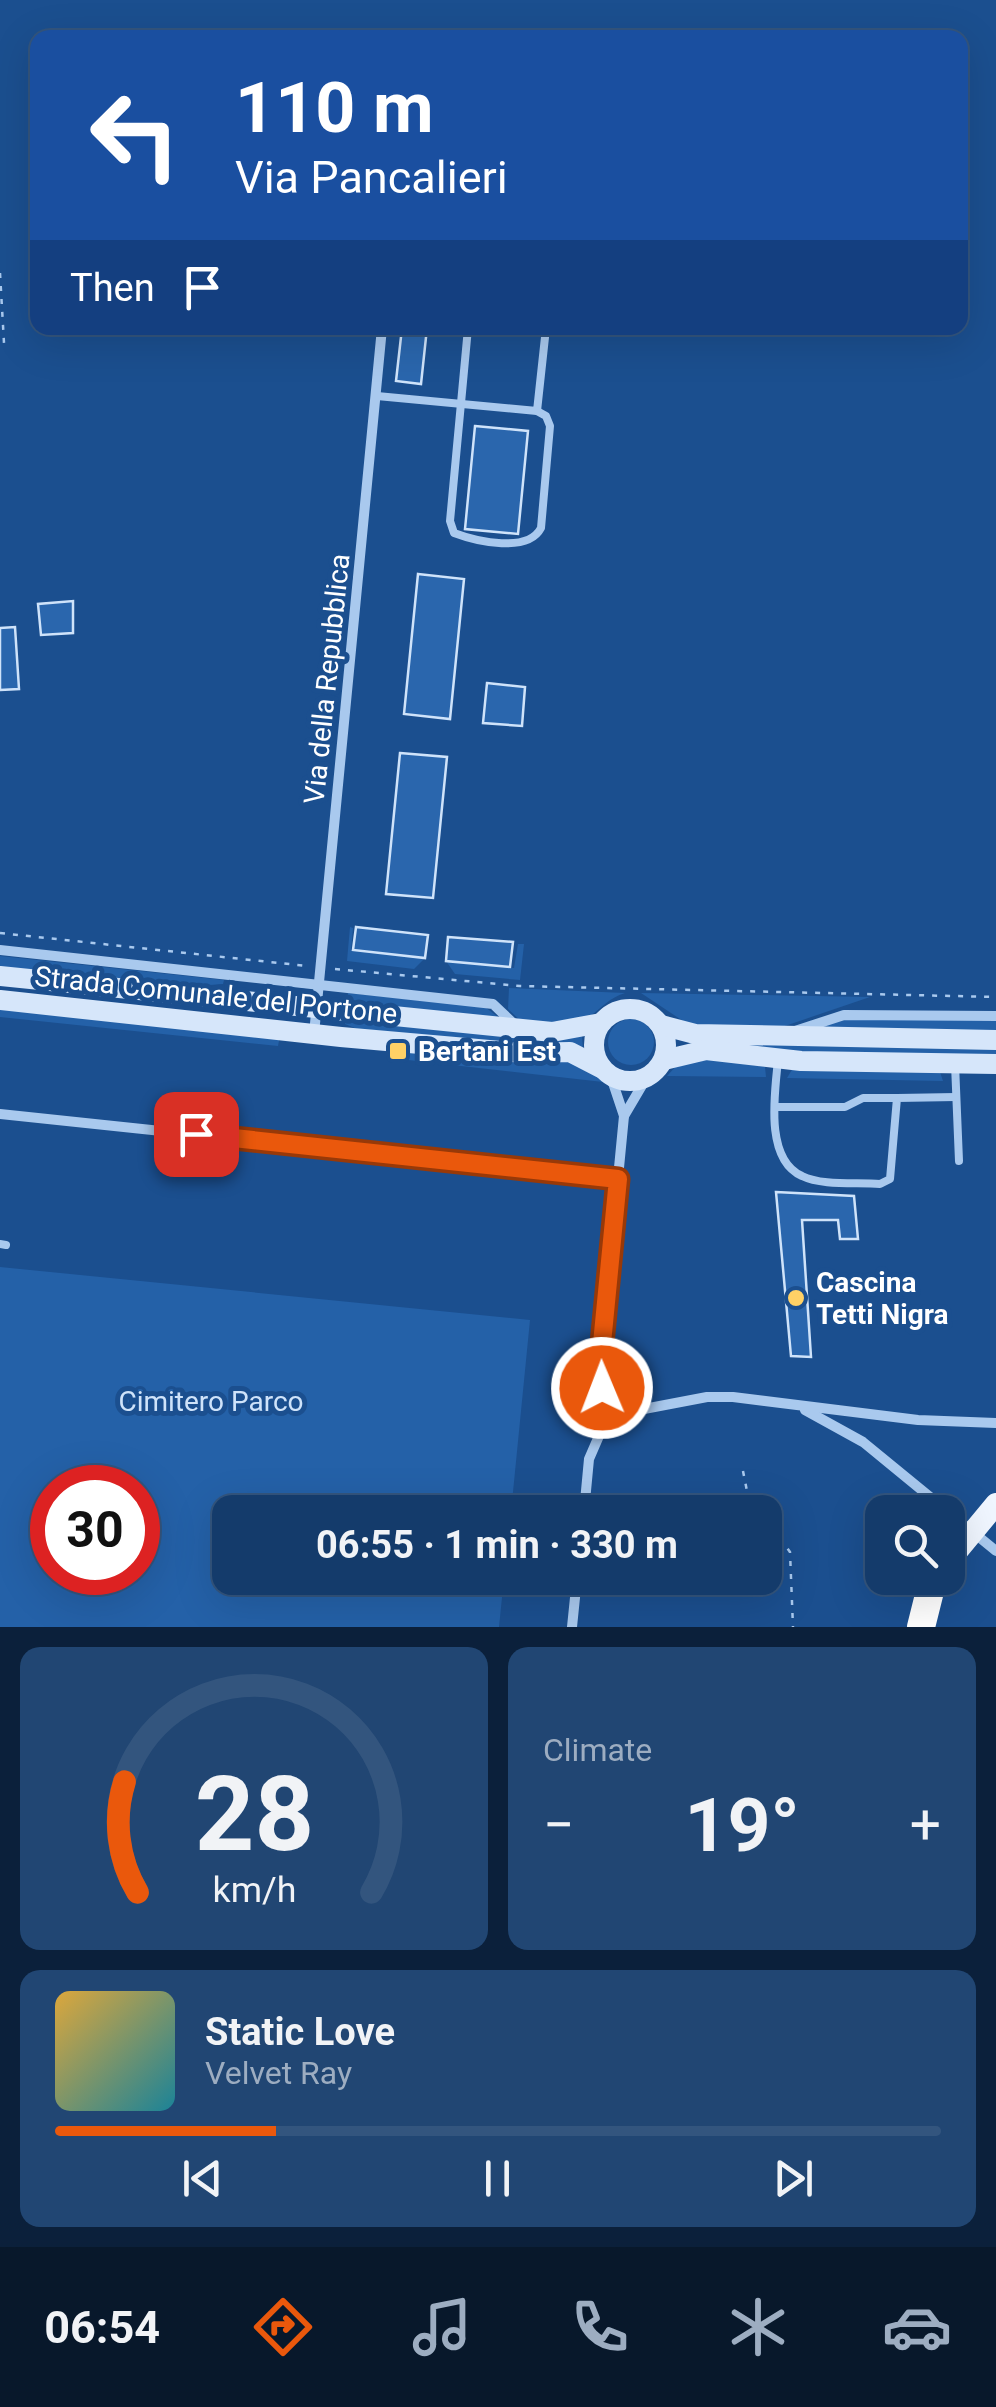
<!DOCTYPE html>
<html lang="en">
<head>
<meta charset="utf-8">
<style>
  body { margin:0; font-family:Roboto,sans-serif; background:#214673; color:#f1f3f6; height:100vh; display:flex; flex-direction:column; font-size:38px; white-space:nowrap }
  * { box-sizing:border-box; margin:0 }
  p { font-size:32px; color:#9dadc1 }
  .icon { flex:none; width:55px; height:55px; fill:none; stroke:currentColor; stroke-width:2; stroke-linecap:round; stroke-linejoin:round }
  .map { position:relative; height:1627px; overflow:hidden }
  .drawer { display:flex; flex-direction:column; gap:20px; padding:20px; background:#0b203b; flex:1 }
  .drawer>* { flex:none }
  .top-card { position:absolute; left:30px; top:30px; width:938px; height:305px; border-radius:20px; box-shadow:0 10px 40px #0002,0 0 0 2px #33557e; background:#1a4fa0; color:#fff; overflow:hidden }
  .buttons { position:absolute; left:865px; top:1495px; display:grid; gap:20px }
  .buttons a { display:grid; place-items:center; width:100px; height:100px; border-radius:20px; background:#143b6b; box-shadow:0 10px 40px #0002,0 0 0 2px #33557e; font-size:50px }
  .speed { position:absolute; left:30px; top:1465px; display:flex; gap:20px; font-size:50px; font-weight:700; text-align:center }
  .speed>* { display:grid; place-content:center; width:130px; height:130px; border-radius:50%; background:#143b6b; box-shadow:0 10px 40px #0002,0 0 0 2px #33557e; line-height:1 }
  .speed .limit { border:15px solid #d22; background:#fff; color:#111 }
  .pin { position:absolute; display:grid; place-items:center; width:85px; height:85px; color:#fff; margin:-42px; border-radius:20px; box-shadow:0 5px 15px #0006 }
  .me { position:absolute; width:110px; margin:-55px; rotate:359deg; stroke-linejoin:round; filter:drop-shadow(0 0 8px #0008) }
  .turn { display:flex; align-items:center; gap:35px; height:210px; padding:0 40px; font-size:45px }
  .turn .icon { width:130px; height:130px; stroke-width:2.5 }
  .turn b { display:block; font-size:70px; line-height:85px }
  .then { display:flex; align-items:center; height:95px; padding:0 40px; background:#0003; gap:20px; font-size:38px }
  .big { font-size:75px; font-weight:700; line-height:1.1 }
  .drawer .tile { flex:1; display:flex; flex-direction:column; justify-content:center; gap:15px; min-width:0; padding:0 35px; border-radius:20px; background:#214673 }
  .drawer .dial { align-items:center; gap:0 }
  .dial svg { height:260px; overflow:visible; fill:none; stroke:#33557e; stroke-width:7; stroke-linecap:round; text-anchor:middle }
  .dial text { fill:#f1f3f6; stroke:none }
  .song { display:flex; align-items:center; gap:30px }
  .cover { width:120px; height:120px; border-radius:15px; background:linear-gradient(135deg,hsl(40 70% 55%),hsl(190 70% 35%)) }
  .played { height:10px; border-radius:5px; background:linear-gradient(90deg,#ea580c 25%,#33557e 25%) }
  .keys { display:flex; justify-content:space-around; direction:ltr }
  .heat { display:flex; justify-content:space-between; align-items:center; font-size:55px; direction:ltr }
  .drawer .tiles { flex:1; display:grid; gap:20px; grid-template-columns:1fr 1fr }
  .tile:last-child { grid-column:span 2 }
  .trip { position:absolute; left:212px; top:1495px; width:570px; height:100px; border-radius:20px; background:#143b6b; box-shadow:0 10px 40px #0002,0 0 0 2px #33557e; font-weight:700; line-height:100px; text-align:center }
  .tabs { display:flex; height:160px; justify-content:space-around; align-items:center; background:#08182b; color:#9dadc1 }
  .tabs .icon { width:70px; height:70px }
  .tabs .active { color:#ea580c }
  .tabs b { font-size:45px; color:#f1f3f6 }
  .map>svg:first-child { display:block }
</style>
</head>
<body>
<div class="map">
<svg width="996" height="1627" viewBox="0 0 996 1627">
  <rect width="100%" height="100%" fill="#1b4f8f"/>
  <!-- green -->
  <g fill="#2461a8" fill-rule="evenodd">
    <polygon points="350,927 353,928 351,950 425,958 414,969 347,961"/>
    <polygon points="518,944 524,944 520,980 455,974 446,961 514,968"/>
    <polygon points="0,956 224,980 223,984 184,987 0,967"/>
    <path d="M 509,988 L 625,993 C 609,998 603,1007 590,1016 C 572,1027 543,1023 523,1023 L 508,1009 Z"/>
    <polygon points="348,993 485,1007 502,1020 347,1003"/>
    <polygon points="641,993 870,997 779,1028 692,1027"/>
    <polygon points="0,1006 280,1035 278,1046 0,1017"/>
    <polygon points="345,1018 582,1036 583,1049 357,1029 345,1024"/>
    <polygon points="843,1018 996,1021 996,1033 816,1028"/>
    <circle cx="631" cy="1042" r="23"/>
    <polygon points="725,1043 996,1046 996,1057 783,1054"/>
    <polygon points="401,1048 562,1059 587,1067 603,1082 399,1059"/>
    <polygon points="694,1057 765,1067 766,1077 667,1076 678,1064"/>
    <polygon points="793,1068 940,1072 943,1081 787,1078"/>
    <path d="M 0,1267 L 530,1320 L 511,1512 L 230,1512 L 230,1578 L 504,1578 L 499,1627 L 0,1627 ZM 52,1488 L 138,1488 L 138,1572 L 52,1572 Z"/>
  </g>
  <!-- building -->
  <g fill="#2a66ad" stroke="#cfe3fa" stroke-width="2.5">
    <polygon points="402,328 427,328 421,384 396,381"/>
    <polygon points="475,426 528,431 518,534 465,529"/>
    <polygon points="418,574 464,579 450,719 404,714"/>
    <polygon points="73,601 73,633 41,635 38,604"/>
    <polygon points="15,627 19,689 0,690 0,628"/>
    <polygon points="487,683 525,687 522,726 483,723"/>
    <polygon points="400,753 447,757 433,898 386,894"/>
    <polygon points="356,927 428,935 425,958 353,950"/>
    <polygon points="448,937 513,942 510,967 446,961"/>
    <polygon points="776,1192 854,1196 858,1239 840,1239 838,1220 802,1220 811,1357 791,1356"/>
  </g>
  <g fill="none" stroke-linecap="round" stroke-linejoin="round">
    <!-- path -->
    <g stroke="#a9c9ee" stroke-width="2.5" stroke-dasharray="5 8" stroke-linecap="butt">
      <polyline points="0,273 4,343 0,343"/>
      <polyline points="0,933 307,966"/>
      <polyline points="335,969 520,986 996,997"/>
      <polyline points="743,1471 747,1491 762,1512"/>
      <polyline points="765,1517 790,1552 793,1627"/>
    </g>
    <!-- lane -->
    <g stroke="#a9c9ee" stroke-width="8">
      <path d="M 468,328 L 450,521 L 454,533 C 478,542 528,553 541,528 L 550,426 L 546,416 L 537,411"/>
      <polyline points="377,396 537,411 546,328"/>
      <path d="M 778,1060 C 775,1092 764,1159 802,1176 C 822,1186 857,1182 880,1184 L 890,1179 L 897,1098 L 956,1097"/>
      <polyline points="955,1064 959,1161"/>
      <polyline points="776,1107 845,1107 863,1098 897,1098"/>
      <polyline points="0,1244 6,1245"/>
    </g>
    <!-- street -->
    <g stroke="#a9c9ee" stroke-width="10">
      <polyline points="0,950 493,1004 514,1024"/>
      <polyline points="795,1031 844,1015 996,1016"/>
      <polyline points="314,1034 382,328"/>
      <polyline points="0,1114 618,1179"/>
      <polyline points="624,1116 647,1077"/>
      <polyline points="605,1399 600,1364 624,1116 611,1077"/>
      <polyline points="805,1410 863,1442 996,1551"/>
      <polyline points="623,1413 707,1397 733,1397 918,1420 996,1423"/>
      <polyline points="602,1429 592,1415 596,1403 605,1399"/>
      <polyline points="602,1429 614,1428 623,1413"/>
      <polyline points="584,1512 589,1459 602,1429"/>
      <polyline points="572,1627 577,1578"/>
    </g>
    <!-- secondary -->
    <g stroke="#d6e6fa" stroke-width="20">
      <polyline points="0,976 552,1032 601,1023"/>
      <polyline points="0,1000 341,1037 523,1053 570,1052 601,1068"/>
      <circle cx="630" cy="1045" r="36"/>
      <polyline points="661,1025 695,1034 996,1040"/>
      <polyline points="664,1060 706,1050 801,1061 996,1064"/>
    </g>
    <!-- primary -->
    <polyline stroke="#f0f6ff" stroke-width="22" points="948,1562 996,1504"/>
    <!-- highway -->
    <polyline stroke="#fff" stroke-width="28" points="921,1627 931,1587"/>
  </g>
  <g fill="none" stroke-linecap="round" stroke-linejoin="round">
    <!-- route casing -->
    <g stroke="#983908" stroke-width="25">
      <polyline id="route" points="196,1134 618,1179 600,1364 602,1388"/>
    </g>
    <!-- route -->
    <use href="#route" stroke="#ea580c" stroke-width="18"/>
  </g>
  <!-- markers -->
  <g fill="#ffd166" stroke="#1b4f8f" stroke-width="4">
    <rect x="388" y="1041" width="20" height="20" rx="5"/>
    <circle cx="796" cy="1298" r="10"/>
  </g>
  <g text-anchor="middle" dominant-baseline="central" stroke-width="10" stroke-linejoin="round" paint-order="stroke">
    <!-- street labels -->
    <g font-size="28" fill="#fff" stroke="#1b4f8f">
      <text transform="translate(327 679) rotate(-84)">Via della Repubblica</text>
      <text transform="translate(216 995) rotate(6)">Strada Comunale del Portone</text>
    </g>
    <!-- poi labels -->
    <g font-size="28" font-weight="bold" fill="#fff" stroke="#1b4f8f" text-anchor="start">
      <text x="418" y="1051">Bertani Est</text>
      <text x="816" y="1282">Cascina<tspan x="816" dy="32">Tetti Nigra</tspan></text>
    </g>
    <!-- park labels -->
    <g font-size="28" fill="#cfe3fa" stroke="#1b4f8f">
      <text x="211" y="1401">Cimitero Parco</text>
    </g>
  </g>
</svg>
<div class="buttons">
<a><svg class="icon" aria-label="search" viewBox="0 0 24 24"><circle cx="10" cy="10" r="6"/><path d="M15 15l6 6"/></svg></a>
</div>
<div class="speed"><div class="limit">30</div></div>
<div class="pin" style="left:196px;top:1134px;background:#d93025"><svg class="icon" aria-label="arrive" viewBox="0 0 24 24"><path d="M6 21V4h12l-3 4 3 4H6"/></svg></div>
<svg class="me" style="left:602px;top:1388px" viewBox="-20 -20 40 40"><circle r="17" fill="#ea580c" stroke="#fff" stroke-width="3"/><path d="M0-11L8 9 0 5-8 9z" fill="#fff"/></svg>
<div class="trip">06:55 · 1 min · 330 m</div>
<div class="top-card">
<div class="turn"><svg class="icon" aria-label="left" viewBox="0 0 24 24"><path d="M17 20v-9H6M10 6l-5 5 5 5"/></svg><div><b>110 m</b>Via Pancalieri</div></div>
<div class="then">Then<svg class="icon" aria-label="arrive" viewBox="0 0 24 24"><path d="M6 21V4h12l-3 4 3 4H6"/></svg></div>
</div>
</div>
<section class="drawer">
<div class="tiles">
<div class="tile dial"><svg viewBox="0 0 100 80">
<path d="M14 69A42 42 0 1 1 86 69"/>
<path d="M14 69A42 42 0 0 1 10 35" stroke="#ea580c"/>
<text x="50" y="56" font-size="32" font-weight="700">28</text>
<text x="50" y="72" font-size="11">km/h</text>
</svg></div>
<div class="tile"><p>Climate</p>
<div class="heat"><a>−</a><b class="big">19°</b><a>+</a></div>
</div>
<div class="tile">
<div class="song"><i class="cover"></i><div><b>Static Love</b><p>Velvet Ray</p></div></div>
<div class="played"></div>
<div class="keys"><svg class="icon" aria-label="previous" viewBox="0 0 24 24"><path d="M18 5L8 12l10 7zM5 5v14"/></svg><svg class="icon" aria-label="pause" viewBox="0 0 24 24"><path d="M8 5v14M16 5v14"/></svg><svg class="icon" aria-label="next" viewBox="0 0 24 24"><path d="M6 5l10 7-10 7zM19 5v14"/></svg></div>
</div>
</div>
</section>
<nav class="tabs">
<b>06:54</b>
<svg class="icon active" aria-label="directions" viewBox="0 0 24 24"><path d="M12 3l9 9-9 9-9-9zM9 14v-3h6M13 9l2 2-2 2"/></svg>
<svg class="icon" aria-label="music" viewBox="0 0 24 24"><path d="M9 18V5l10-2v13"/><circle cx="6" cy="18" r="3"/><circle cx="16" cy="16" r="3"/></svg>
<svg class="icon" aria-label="phone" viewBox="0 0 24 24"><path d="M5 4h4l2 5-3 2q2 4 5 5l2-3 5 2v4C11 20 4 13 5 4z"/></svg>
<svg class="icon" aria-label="climate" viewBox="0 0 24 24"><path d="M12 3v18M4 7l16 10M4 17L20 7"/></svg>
<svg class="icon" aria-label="car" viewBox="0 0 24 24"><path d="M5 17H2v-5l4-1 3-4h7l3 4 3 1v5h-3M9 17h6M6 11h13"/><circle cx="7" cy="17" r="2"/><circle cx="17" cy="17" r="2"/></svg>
</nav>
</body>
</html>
